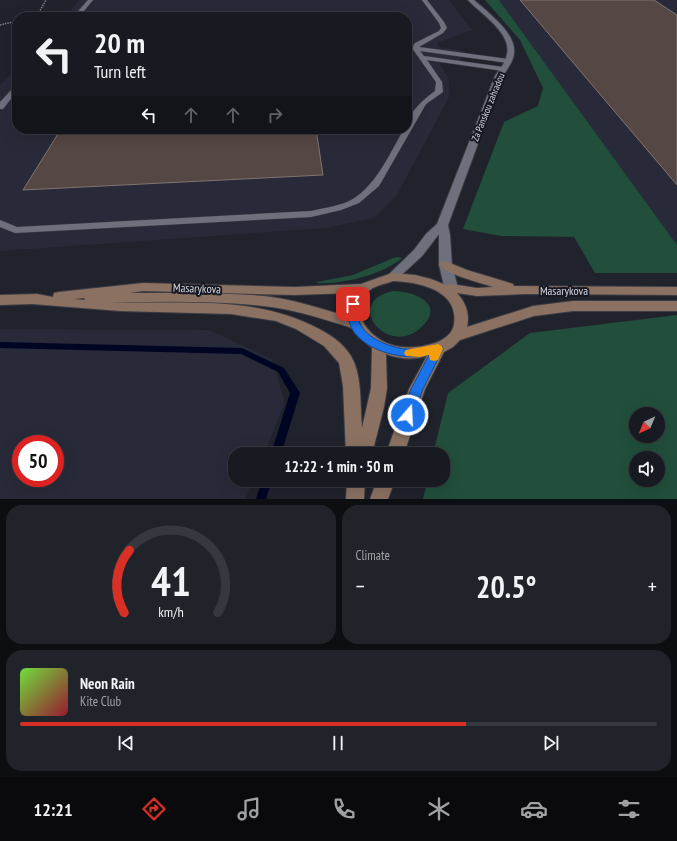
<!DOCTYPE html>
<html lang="en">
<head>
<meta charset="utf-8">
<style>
  body { margin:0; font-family:"PT Sans Narrow",sans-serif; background:#21232a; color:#f1f3f6; height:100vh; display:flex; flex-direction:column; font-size:15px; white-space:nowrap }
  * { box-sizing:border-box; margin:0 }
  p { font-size:13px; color:#9fa1a5 }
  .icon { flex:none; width:22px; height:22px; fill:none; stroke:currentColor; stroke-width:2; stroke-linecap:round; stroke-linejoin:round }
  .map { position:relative; height:499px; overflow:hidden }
  .side { display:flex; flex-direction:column; gap:6px; padding:6px; background:#0d0e12; flex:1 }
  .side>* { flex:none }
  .top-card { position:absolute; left:12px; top:12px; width:400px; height:122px; border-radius:16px; box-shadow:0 4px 16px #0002,0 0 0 1px #36383f; background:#181a21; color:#f1f3f6; overflow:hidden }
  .needle { width:26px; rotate:224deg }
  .buttons { position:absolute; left:629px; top:407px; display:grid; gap:8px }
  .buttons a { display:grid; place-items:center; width:36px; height:36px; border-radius:50%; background:#181a21; box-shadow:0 4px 16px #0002,0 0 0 1px #36383f; font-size:20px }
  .speed { position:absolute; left:12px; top:435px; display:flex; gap:8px; font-size:20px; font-weight:700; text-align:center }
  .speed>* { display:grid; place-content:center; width:52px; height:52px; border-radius:50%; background:#181a21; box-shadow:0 4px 16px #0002,0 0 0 1px #36383f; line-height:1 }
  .speed .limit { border:6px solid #d22; background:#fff; color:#111 }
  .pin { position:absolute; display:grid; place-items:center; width:34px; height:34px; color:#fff; margin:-17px; border-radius:8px; box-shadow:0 2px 6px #0006 }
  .me { position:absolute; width:44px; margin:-22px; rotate:19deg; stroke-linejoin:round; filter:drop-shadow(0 0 3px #0008) }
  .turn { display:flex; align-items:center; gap:14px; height:84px; padding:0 16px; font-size:18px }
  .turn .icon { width:52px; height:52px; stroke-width:2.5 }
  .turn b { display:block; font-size:28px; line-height:34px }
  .lanes { display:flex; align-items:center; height:38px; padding:0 16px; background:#0003; justify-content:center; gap:20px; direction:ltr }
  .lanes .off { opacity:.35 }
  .big { font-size:30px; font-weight:700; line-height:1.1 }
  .side .card { flex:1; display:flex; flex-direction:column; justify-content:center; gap:6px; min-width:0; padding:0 14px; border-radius:16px; background:#21232a }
  .side .dial { align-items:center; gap:0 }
  .dial svg { height:104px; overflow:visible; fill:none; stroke:#36383f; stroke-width:7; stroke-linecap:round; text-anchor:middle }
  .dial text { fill:#f1f3f6; stroke:none }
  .song { display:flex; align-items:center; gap:12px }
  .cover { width:48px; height:48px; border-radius:6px; background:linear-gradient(135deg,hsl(100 70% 55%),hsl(350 70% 35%)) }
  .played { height:4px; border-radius:2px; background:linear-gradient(90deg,#d93025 70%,#36383f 70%) }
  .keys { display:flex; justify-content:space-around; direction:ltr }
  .heat { display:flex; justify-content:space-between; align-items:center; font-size:22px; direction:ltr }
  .side .tiles { flex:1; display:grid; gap:6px; grid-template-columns:1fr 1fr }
  .card:last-child { grid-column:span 2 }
  .trip { position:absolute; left:228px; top:447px; width:222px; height:40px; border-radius:16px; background:#181a21; box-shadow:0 4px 16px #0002,0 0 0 1px #36383f; font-weight:700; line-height:40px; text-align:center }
  .tabs { display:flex; height:64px; justify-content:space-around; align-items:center; background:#0a0a0d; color:#9fa1a5 }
  .tabs .icon { width:28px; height:28px }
  .tabs .on { color:#d93025 }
  .tabs b { font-size:18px; color:#f1f3f6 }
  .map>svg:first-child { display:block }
</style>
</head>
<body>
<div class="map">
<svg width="677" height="499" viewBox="0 0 677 499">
  <rect width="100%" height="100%" fill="#20222c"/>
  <!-- built -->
  <g fill="#282a39" fill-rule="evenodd">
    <polygon points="79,0 449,0 472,30 437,43 439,47 466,51 458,63 438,61 448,77 450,95 397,195 374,218 326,228 0,251 0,85 17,69 17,129 407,129 407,17 66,17"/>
    <polygon points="499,0 677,0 677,245"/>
    <path d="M 0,329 L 209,330 L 272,359 L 285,402 L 264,454 L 235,454 L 235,480 L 253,480 L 245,499 L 0,499 ZM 21,444 L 55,444 L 55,478 L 21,478 Z"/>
  </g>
  <!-- green -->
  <g fill="#214f3b" fill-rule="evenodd">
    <polygon points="485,0 499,0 677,245 677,273 595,273 574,237 501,236 463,229 504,122 538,106 543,88 520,40"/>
    <path d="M 398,257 L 402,258 C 384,274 341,285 317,283 L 317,282 L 353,275 L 393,258 Z"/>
    <path d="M 393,291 C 418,291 448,307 418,330 C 386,355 343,302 393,291 Z"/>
    <path d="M 677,315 L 677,499 L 423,499 L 428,480 L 443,480 L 443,454 L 433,454 L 448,393 L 530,333 ZM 636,414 L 658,414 L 658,436 L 636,436 ZM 636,458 L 658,458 L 658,480 L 636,480 Z"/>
  </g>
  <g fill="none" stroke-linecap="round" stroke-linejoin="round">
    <!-- stream -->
    <g fill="#000524" fill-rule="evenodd">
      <polygon points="0,342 242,348 284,368 300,393 281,454 271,454 290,393 278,372 241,354 0,348"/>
      <polygon points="262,480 272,480 266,499 256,499"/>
    </g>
  </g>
  <!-- building -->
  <g fill="#554744" stroke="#837471">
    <polygon points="520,0 654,0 677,15 677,185"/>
    <polygon points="61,129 316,129 323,175 23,190"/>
  </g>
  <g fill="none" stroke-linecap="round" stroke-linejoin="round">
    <!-- service casing -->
    <g stroke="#3b3c44" stroke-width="1">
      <g id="service">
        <polygon points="88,0 93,0 79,17 73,17"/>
        <path d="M 422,0 L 427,0 L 444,22 L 447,28 L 443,33 L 419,47 L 508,59 L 511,61 L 508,63 L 420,51 L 424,56 L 503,67 L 506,69 L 503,71 L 427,60 L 442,82 L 443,92 L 426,104 L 379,186 L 359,203 L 341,210 L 311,217 L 15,233 L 0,227 L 0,220 L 17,227 L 311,211 C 324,208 341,206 353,199 C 377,184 390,153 404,129 L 407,129 C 407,113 423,100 435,91 L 436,82 L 412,48 L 415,43 L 439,31 L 441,28 L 439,23 Z"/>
        <polygon points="17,85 17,91 3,109 0,109 0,102 15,86"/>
      </g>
    </g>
    <!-- minor casing -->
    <g stroke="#3b3c44" stroke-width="2">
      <path id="minor" d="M 468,0 L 474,0 C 487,12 517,33 514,54 C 513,62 507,69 503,76 L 448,225 L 450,235 L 452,265 L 458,288 C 454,294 448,296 441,294 L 439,291 L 444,286 L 439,265 L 439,234 L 422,256 L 396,280 L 392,281 L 388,280 L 386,277 L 414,250 L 426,234 L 437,224 L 495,76 C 500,69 506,62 507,54 C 512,33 480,13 468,0 Z"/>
    </g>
    <!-- secondary casing -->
    <g stroke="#3b3c44" stroke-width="2">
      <g id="secondary">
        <path d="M 445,261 L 467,270 L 513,284 L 514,286 L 677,287 L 677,295 L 525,294 L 477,296 L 457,293 C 466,303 470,314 467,327 L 533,306 L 573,301 L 677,301 L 677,311 L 573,311 L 534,316 L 460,340 L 453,347 L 444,352 L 425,389 L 404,454 L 386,454 L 409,389 L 427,356 C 414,360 399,359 386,354 L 387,388 L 384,407 L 372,454 L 346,454 L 343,386 L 339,363 L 324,346 L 296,329 L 276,321 L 231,314 L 120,311 L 32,304 L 0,305 L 0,295 L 37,294 L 53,297 L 54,293 L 59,292 L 143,283 L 295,287 L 361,284 L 392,273 L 415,275 L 431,279 L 446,285 L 451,284 L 477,288 L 493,287 C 482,283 445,274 439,265 L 441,262 ZM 393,281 C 419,282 459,290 454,324 C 453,333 444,340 435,343 C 422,347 410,349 396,346 C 371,341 345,311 370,290 C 376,285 386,284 393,281 ZM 143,291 L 295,295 L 352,293 L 347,299 L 346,316 C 319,308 292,299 264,296 C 219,292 174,293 130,293 ZM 84,298 L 85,300 L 74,299 ZM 111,302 C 162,302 213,300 263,306 C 294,309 323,319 352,328 L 355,333 L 372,348 L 371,388 L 362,428 C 360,407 362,381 354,362 C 347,346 334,337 319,329 C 255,294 181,305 111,302 Z"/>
        <polygon points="347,480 365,480 364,499 346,499"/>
        <polygon points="377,480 395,480 388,499 370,499"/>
      </g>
    </g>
    <!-- path -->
    <g stroke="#7b7c85" stroke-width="1.5" stroke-dasharray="1.5 1" stroke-linecap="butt">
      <polyline points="31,17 37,16 46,0"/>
      <polyline points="0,25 17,21"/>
    </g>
    <!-- service -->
    <use href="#service" fill="#6e717d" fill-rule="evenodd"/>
    <!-- minor -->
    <use href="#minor" fill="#6e717d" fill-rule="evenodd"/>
    <!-- secondary -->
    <use href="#secondary" fill="#8a7162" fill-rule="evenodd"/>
  </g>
  <!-- route -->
  <path fill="#1a73e8" stroke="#114b97" d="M 353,300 L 358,304 C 358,308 357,313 358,317 C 361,340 400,352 420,349 C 428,348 434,343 442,346 L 443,349 L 423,389 L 412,419 L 408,420 L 404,419 L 402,415 L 411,389 L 429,355 C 403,362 351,349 348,316 C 347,312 348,308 348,304 Z"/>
  <!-- slow -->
  <polygon fill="#f59e0b" points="438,344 442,346 443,349 438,360 434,361 430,360 429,355 420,357 406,356 404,353 406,350"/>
  <g text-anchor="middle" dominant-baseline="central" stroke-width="4" stroke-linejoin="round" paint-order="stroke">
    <!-- far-street labels -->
    <g font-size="10" fill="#d5d6dd" stroke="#171822">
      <text transform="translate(488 107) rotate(-68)">Za Panskou zahradou</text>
    </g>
    <!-- street labels -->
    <g font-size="12" fill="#d5d6dd" stroke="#171822">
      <text transform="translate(197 288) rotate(2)">Masarykova</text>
      <text x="564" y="290">Masarykova</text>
    </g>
  </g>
</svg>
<div class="buttons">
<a><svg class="needle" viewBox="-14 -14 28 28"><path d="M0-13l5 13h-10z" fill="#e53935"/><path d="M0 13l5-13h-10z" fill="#9fa1a5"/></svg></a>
<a><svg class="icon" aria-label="sound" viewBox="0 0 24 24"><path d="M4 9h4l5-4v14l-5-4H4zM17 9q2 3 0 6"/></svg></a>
</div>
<div class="speed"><div class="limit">50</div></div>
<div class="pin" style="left:353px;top:304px;background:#d93025"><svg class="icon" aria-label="arrive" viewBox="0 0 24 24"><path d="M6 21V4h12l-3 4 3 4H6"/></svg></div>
<svg class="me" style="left:408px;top:415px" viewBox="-20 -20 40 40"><circle r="17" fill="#1a73e8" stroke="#fff" stroke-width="3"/><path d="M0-11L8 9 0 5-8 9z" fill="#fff"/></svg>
<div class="trip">12:22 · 1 min · 50 m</div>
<div class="top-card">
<div class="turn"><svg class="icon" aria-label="left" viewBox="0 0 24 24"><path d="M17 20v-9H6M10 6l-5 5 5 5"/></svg><div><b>20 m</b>Turn left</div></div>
<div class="lanes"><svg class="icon" aria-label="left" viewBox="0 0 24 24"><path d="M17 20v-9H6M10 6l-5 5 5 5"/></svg><svg class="icon off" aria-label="ahead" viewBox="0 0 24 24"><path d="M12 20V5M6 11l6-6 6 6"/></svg><svg class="icon off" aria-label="ahead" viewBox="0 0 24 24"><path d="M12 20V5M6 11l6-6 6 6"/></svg><svg class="icon off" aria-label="right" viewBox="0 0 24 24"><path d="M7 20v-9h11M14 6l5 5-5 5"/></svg></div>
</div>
</div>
<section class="side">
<div class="tiles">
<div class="card dial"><svg viewBox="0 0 100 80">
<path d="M14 69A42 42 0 1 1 86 69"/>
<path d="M14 69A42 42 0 0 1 18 21" stroke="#d93025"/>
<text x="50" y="56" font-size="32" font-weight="700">41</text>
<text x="50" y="72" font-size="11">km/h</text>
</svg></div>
<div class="card"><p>Climate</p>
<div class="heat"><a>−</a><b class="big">20.5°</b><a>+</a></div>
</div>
<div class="card">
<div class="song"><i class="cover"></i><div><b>Neon Rain</b><p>Kite Club</p></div></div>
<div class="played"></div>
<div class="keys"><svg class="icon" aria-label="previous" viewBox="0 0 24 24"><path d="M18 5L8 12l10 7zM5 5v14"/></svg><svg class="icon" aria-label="pause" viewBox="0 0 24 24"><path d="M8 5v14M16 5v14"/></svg><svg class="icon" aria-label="next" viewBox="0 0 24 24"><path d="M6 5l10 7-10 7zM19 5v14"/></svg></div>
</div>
</div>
</section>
<nav class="tabs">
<b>12:21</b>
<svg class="icon on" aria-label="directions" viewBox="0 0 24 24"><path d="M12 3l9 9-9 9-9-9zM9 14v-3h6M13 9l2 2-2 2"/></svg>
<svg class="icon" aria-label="music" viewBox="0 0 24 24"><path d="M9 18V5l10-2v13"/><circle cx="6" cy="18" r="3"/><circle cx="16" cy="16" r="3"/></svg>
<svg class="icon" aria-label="phone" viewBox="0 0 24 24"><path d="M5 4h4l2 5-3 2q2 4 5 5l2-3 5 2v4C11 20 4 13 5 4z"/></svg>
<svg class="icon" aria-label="climate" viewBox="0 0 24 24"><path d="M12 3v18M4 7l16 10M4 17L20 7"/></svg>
<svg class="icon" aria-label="car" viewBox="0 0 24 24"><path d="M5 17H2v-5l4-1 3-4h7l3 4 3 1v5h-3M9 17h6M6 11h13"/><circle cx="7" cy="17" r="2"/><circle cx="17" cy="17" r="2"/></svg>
<svg class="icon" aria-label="filters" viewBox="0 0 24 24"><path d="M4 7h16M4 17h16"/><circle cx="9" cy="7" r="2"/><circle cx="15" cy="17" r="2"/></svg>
</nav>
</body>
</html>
